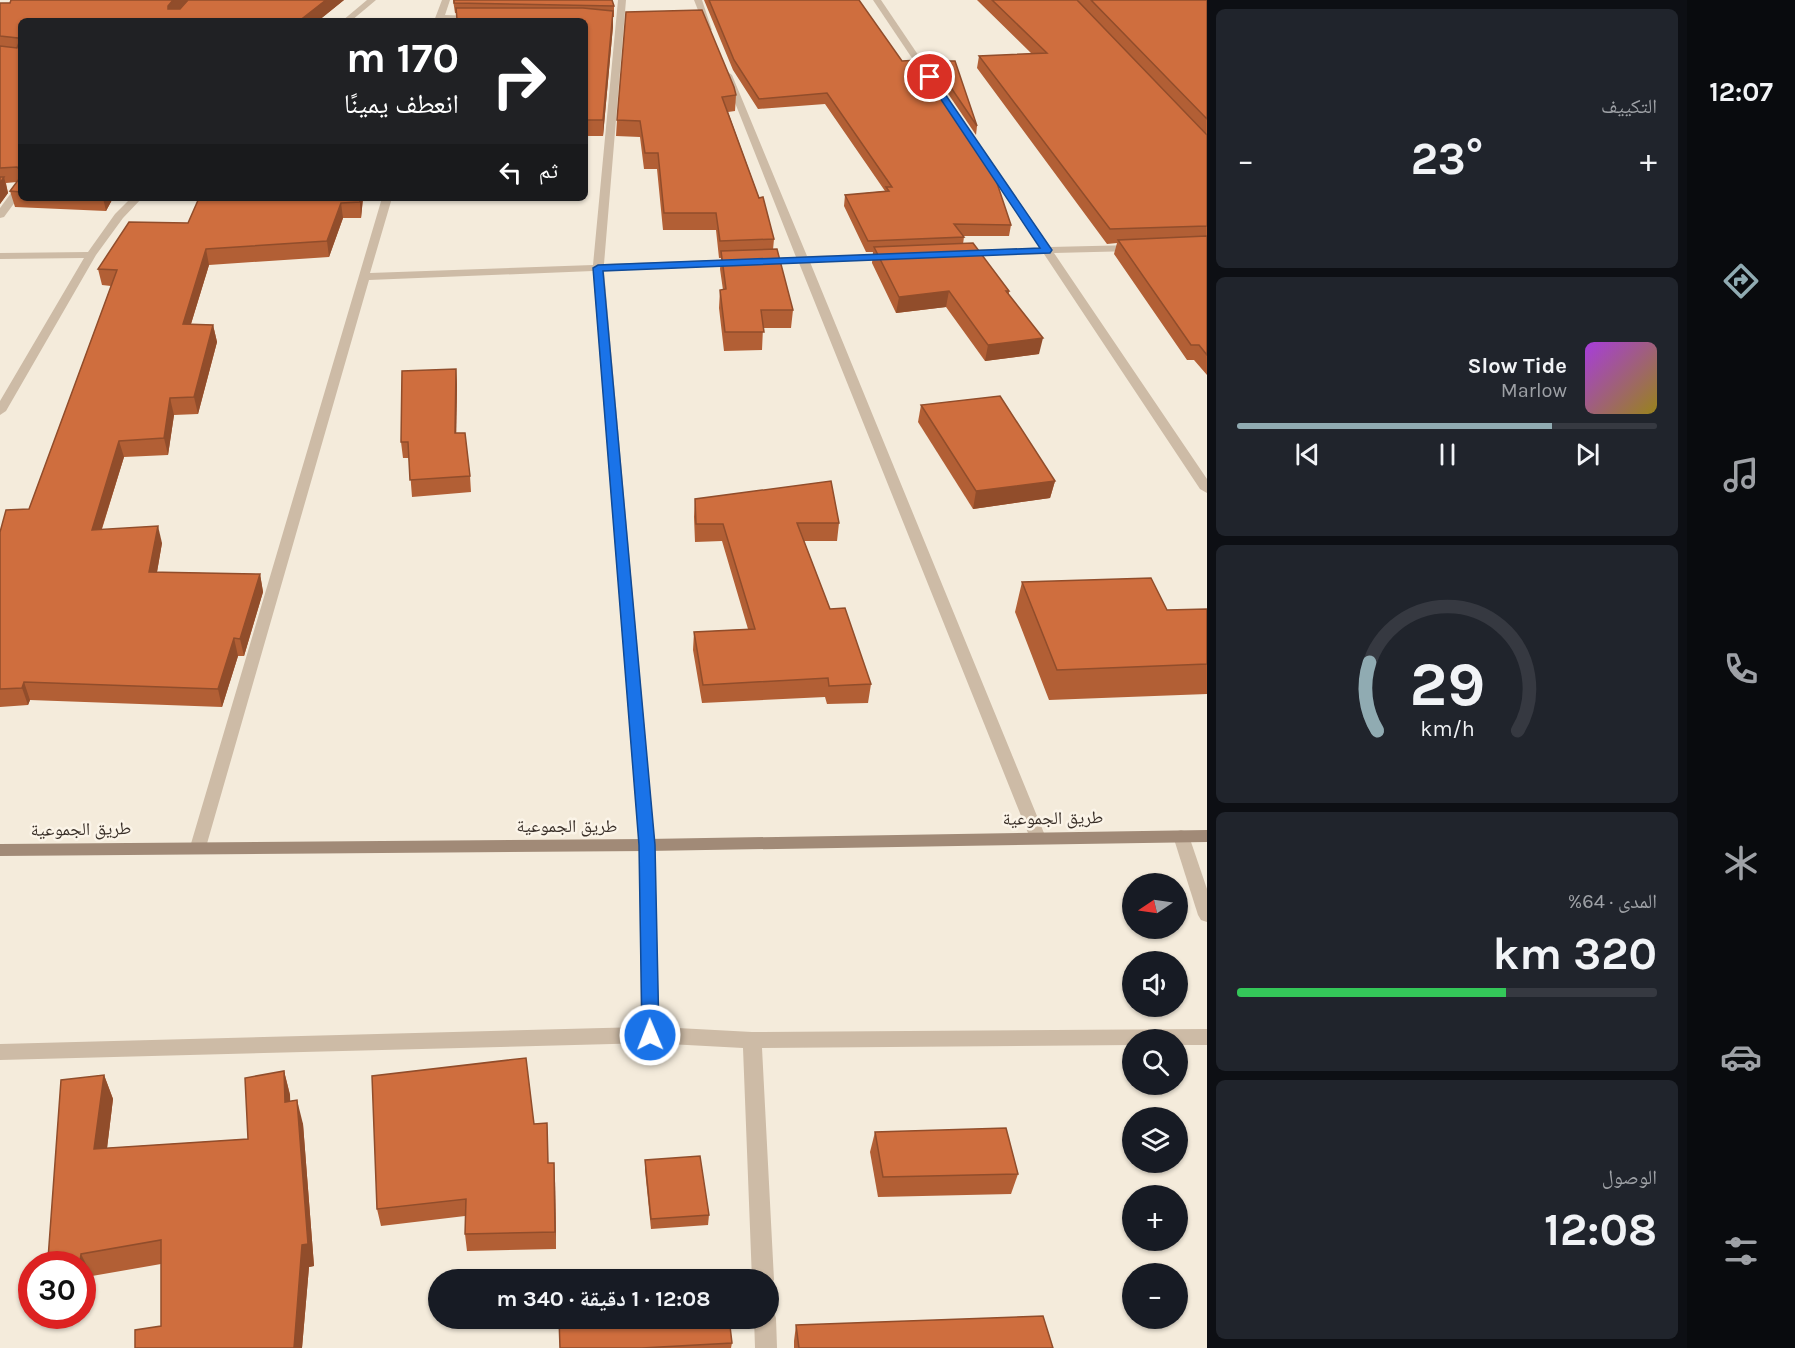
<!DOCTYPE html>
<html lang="ar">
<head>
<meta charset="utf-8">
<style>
  body { margin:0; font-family:Karla,"Noto Naskh Arabic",sans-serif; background:#20242c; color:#f1f3f6; direction:rtl; height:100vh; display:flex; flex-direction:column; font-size:22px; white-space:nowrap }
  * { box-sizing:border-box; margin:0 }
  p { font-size:20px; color:#9ea1a6 }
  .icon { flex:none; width:33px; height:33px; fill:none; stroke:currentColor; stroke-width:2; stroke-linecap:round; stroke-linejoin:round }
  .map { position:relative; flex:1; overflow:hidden; direction:ltr }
  .sheet { display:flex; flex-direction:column; gap:9px; padding:9px; background:#0d0f14; width:480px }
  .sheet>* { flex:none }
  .top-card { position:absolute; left:18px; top:18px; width:570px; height:183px; border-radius:9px; box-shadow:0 2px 4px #0004; direction:rtl; background:#202124; color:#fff; overflow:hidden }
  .needle { width:39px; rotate:257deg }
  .fabs { position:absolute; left:1122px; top:873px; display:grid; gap:12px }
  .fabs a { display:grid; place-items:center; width:66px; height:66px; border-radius:50%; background:#171b24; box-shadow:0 2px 4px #0004; font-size:30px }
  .speed { position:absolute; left:18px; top:1251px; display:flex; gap:12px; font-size:30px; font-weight:700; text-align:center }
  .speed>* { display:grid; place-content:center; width:78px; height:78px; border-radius:50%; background:#171b24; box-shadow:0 2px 4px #0004; line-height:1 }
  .speed .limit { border:9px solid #d22; background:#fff; color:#111 }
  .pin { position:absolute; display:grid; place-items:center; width:51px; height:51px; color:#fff; margin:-26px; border:3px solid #fff; border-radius:50%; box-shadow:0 2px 6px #0007 }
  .me { position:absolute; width:66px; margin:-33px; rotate:359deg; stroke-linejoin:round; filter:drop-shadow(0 0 4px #0008) }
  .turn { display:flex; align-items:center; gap:21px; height:126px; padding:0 30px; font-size:27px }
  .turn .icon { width:78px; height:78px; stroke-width:2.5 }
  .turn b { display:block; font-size:42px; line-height:51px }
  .then { display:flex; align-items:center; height:57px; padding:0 30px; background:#0003; gap:12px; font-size:22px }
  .big { font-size:45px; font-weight:700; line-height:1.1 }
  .sheet .tile { flex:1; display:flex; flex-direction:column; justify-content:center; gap:9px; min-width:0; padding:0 21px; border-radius:9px; background:#20242c }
  .sheet .dial { align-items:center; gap:0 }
  .dial svg { height:156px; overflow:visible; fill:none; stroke:#363941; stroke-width:7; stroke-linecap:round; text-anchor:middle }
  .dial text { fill:#f1f3f6; stroke:none }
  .song { display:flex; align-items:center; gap:18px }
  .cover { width:72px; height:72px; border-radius:9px; background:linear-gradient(135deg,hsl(280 70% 55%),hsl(50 70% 35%)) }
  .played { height:6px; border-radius:3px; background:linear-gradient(90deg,#90abb2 75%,#363941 75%) }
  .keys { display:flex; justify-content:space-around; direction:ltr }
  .heat { display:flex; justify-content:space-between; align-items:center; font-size:33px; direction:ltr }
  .charge { height:9px; border-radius:4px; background:linear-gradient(90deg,#34c759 64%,#363941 0) }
  .trip { position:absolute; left:428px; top:1269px; width:351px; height:60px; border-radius:30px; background:#171b24; box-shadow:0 2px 4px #0004; font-weight:700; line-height:60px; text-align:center; direction:rtl }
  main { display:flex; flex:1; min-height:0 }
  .tab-bar { display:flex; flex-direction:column; width:108px; justify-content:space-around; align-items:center; background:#090b0e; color:#9ea1a6 }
  .tab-bar .icon { width:42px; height:42px }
  .tab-bar .active { color:#90abb2 }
  .tab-bar b { font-size:27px; color:#f1f3f6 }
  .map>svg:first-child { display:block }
</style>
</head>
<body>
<main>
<nav class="tab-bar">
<b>12:07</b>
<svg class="icon active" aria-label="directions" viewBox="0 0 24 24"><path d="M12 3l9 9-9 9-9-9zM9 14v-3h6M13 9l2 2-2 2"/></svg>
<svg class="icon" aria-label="music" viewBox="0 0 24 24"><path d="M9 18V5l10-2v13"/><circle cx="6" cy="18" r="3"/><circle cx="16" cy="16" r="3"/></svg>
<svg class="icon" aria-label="phone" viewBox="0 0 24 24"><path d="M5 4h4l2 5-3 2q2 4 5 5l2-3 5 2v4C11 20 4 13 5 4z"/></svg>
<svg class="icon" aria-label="climate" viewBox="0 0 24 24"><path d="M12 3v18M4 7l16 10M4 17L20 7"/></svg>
<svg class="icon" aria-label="car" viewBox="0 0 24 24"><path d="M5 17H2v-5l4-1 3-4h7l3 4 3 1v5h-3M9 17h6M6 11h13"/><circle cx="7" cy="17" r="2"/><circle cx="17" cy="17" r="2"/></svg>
<svg class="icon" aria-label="filters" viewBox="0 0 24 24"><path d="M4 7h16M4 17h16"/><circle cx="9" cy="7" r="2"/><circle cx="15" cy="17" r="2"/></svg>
</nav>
<section class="sheet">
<div class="tile"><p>التكييف</p>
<div class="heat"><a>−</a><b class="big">23°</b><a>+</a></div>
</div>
<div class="tile">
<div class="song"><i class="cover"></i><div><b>Slow Tide</b><p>Marlow</p></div></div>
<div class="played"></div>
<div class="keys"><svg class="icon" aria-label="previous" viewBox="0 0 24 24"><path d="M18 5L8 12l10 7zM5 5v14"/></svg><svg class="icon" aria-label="pause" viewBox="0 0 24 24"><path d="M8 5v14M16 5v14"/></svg><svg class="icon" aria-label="next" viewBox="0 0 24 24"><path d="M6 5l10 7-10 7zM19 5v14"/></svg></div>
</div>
<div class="tile dial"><svg viewBox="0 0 100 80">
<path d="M14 69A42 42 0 1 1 86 69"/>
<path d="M14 69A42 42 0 0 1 10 34" stroke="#90abb2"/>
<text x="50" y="56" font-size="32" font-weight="700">29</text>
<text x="50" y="72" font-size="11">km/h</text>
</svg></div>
<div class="tile"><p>المدى · 64%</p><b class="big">320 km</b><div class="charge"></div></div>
<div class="tile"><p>الوصول</p><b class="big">12:08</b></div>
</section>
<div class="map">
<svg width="1207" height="1348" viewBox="0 0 1207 1348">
  <rect width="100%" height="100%" fill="#f4ebdb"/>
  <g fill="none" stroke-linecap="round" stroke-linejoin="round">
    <!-- minor -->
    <g fill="#cdbba6" fill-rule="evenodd">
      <polygon points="367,0 376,0 351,21 342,21"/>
      <polygon points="442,0 450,0 445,15 476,16 480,18 476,20 434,21"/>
      <polygon points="618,0 626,0 604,264 796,257 724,75 728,72 732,75 807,256 895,254 895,258 891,259 810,262 1046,838 1044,842 1038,844 1032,842 1030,838 799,263 604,271 655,845 659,1027 752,1032 1207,1029 1207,1045 1178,1045 1178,1040 1132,1040 1132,1045 762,1048 774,1280 768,1288 768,1280 752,1280 743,1048 650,1043 0,1060 0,1044 641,1027 639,845 593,271 369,280 206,847 204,852 198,853 192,852 190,847 382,198 392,198 370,273 593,265"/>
      <polygon points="694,0 702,0 712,30 705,28"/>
      <polygon points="873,0 881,0 933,77 932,79 926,79"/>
      <polygon points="982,151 985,152 1050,247 1134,245 1139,248 1134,251 1054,253 1207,479 1207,493 1200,489 1044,254 960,256 955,253 960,250 1040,248 977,154"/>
      <polygon points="21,184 21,194 4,217 0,218 0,208 17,185"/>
      <polygon points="131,198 142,198 123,218 96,255 6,411 0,415 0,401 84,258 0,259 0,253 88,252 115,214"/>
      <polygon points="1181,830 1187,832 1189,836 1207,889 1207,922 1201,920 1198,915 1173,836 1175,832"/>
      <polygon points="768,1309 773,1310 776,1318 777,1348 755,1348 754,1318 768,1318"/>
    </g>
    <!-- secondary -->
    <polygon fill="#a18a77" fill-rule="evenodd" points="1207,830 1207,842 647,851 0,856 0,844 647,839"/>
  </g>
  <!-- wall -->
  <g fill="#b25f35">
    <polygon points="188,0 344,0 318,21 21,21 21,198 113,198 106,211 15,207 10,191 17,182 6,183 8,193 0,204 0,3"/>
    <polygon points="453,0 612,0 614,6 614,17 613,17 613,26 603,136 585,136 585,21 457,21 456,13 455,13"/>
    <polygon points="704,0 859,0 1011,225 1009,236 963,236 964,237 963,244 1009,291 1009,295 1039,354 985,361 946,307 896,313 872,263 873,252 866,252 844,206 845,195 885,191 825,104 758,109 733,70"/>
    <polygon points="977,0 1207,0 1207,375 1194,360 1187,360 1114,254 1117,243 1107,244 977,68 979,56 1032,54"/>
    <polygon points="933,61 977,126 976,135 932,70"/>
    <polygon points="734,87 736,95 735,111 728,112 774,239 773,250 793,310 791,328 763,328 762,350 724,351 719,308 720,290 723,290 720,269 721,258 719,258 716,230 663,230 657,169 644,169 640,137 616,136 617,120"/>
    <polygon points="363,198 361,218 343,218 329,257 209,265 191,324 213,325 217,342 198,414 174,415 168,455 124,457 102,529 162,543 157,572 260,574 263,592 244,656 238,656 222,707 30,700 28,705 0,707 0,532 29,509 111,286 102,285 98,269 188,223"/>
    <polygon points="456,369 457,385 456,433 470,476 471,492 412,497 409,458 403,458 401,442"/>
    <polygon points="921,405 1055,481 1050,498 973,509 918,422"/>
    <polygon points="695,499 839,523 837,541 804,541 830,609 871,684 868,703 827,704 825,697 702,703 693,650 694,632 748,629 722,541 695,542 694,517"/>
    <polygon points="1022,582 1167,610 1207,609 1207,694 1049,700 1015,612"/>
    <polygon points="284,1071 290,1095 290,1101 303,1124 314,1266 309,1267 302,1348 135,1348 161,1326 161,1264 92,1276 91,1283 82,1283 82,1264 51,1264 48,1259 104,1075 113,1099 107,1148 248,1139"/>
    <polygon points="547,1123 548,1163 555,1180 556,1249 467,1251 465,1234 465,1216 381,1226 377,1209 534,1124"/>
    <polygon points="875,1132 1018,1174 1011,1194 878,1197 870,1152"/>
    <polygon points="645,1160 709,1215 708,1225 651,1229 645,1170"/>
    <polygon points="796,1325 1053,1348 794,1348 794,1341"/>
    <polygon points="732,1343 731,1348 560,1348"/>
  </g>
  <!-- shaded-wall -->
  <g fill="#914d2b">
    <polygon points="173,0 188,0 170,19 168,6"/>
    <polygon points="326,0 344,0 318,21 299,21"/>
    <polygon points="613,11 613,26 603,136 603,120"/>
    <polygon points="4,177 8,193 0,204 0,183"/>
    <polygon points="103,198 113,198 106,211"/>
    <polygon points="360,198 363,198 361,218 360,202"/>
    <polygon points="341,203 343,218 329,257 327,241"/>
    <polygon points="206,249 209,265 186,340 183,324"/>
    <polygon points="949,291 946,307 896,313 899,297"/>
    <polygon points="213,325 217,342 198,414 194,397"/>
    <polygon points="1043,338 1039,354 985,361 988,345"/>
    <polygon points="456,369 457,385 456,450 455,433"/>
    <polygon points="170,398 174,415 168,455 164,438"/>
    <polygon points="119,441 124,457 96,547 92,530"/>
    <polygon points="1055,481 1050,498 973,509 976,491"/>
    <polygon points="158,526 162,543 154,589 149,572"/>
    <polygon points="260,574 263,592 244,656 240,639"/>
    <polygon points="234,638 238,656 222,707 218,689"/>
    <polygon points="24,682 30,700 28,705 22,688"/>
    <polygon points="284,1071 290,1095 291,1125 285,1102"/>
    <polygon points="104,1075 113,1099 104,1173 94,1149"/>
    <polygon points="297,1100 303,1124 314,1266 309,1267 302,1348 294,1348 302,1245"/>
    <polygon points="554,1163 555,1180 556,1249 555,1232"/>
    <polygon points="81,1254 92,1276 91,1283 80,1261"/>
  </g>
  <!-- building -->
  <g fill="#cf6e3e" stroke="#914d2b" stroke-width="1.5">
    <polygon points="11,0 173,0 168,6 168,9 180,9 188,0 326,0 299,21 21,21 21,192 10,191 19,179 19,169 17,167 0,168 0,46 17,48 20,40 18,38 0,36 0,3 10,3"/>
    <polygon points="454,0 612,0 614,6 454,3"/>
    <polygon points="709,0 859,0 902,61 919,60 992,168 1011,225 954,224 964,237 868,241 845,195 889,191 886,187 892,187 827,93 759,99 734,60"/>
    <polygon points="992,0 1077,0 1207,135 1207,226 1110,229 979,56 1047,53"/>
    <polygon points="1091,0 1207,0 1207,119"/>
    <polygon points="456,8 583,8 613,11 603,120 585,120 585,21 486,21 486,20 457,19"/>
    <polygon points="702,10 734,87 736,95 722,97 759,198 763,197 774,239 720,241 716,213 664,213 658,153 645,153 640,121 617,120 626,12"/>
    <polygon points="933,61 955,61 977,126"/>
    <polygon points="0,177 4,177 0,183"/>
    <polygon points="199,198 360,198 360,202 341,203 327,241 206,249 183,324 213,325 194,397 170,398 164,438 119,441 92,530 158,526 149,572 260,574 240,639 234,638 218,689 24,682 22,688 0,689 0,532 6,510 29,509 117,270 98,269 129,222 188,223"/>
    <polygon points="1207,236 1207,355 1199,345 1191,345 1118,240"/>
    <polygon points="973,243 1009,291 1006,291 1043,338 988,345 949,291 899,297 874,247"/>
    <polygon points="777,249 793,310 761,310 764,332 725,332 720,290 726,289 721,251"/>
    <polygon points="456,369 455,433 465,433 470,476 410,480 408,442 401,442 402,371"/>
    <polygon points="1000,396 1055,481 976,491 921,405"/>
    <polygon points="831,481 839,523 797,523 830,609 845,608 871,684 829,686 828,678 703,685 694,632 755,629 723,524 696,524 695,499"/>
    <polygon points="1151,578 1167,610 1207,609 1207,664 1057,670 1022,582"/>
    <polygon points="526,1058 534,1124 547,1123 548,1163 554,1163 555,1232 465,1234 466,1199 377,1209 372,1076"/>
    <polygon points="284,1071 285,1102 297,1100 308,1244 302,1245 294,1348 135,1348 135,1330 161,1326 161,1240 81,1254 80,1261 48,1259 61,1080 104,1075 94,1149 248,1139 245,1078"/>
    <polygon points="1006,1128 1018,1174 883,1177 875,1132"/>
    <polygon points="700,1156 709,1215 651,1219 645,1160"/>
    <polygon points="1043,1316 1053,1348 799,1348 796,1325"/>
    <polygon points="559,1318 729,1318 732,1343 642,1348 560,1348"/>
  </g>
  <!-- route -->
  <polygon fill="#1a73e8" stroke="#114b97" stroke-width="1.5" points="930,75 932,75 1052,250 1050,253 603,271 655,845 659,1035 656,1040 650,1042 644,1040 642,1035 639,845 593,268 598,265 1040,248 926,77"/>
  <g text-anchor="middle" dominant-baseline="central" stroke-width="5" stroke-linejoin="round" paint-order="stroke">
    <!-- street labels -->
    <g font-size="18" fill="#392f28" stroke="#fbf4e8">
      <text transform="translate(1053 818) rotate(-1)">طريق الجموعية</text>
      <text x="567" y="826">طريق الجموعية</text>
      <text transform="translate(81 829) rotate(-1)">طريق الجموعية</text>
    </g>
  </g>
</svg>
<div class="fabs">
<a><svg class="needle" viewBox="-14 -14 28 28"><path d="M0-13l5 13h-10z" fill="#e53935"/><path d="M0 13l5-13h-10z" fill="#9ea1a6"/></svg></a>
<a><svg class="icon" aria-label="sound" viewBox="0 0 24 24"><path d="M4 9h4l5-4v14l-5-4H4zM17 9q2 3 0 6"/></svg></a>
<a><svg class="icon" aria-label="search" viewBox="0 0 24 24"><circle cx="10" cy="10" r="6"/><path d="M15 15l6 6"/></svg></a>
<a><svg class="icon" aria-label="layers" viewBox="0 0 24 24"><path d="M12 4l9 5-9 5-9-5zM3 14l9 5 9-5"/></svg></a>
<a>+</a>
<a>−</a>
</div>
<div class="speed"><div class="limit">30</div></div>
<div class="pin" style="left:930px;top:77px;background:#d93025"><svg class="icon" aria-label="arrive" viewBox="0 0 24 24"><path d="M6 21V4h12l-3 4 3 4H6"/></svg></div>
<svg class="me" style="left:650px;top:1035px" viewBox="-20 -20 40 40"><circle r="17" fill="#1a73e8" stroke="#fff" stroke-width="3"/><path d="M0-11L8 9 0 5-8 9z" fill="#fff"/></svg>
<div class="trip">12:08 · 1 دقيقة · 340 m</div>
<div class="top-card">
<div class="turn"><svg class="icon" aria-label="right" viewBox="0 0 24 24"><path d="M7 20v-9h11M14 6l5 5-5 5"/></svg><div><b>170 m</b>انعطف يمينًا</div></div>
<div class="then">ثم<svg class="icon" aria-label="left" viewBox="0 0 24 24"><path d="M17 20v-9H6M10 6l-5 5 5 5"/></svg></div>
</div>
</div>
</main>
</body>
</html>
